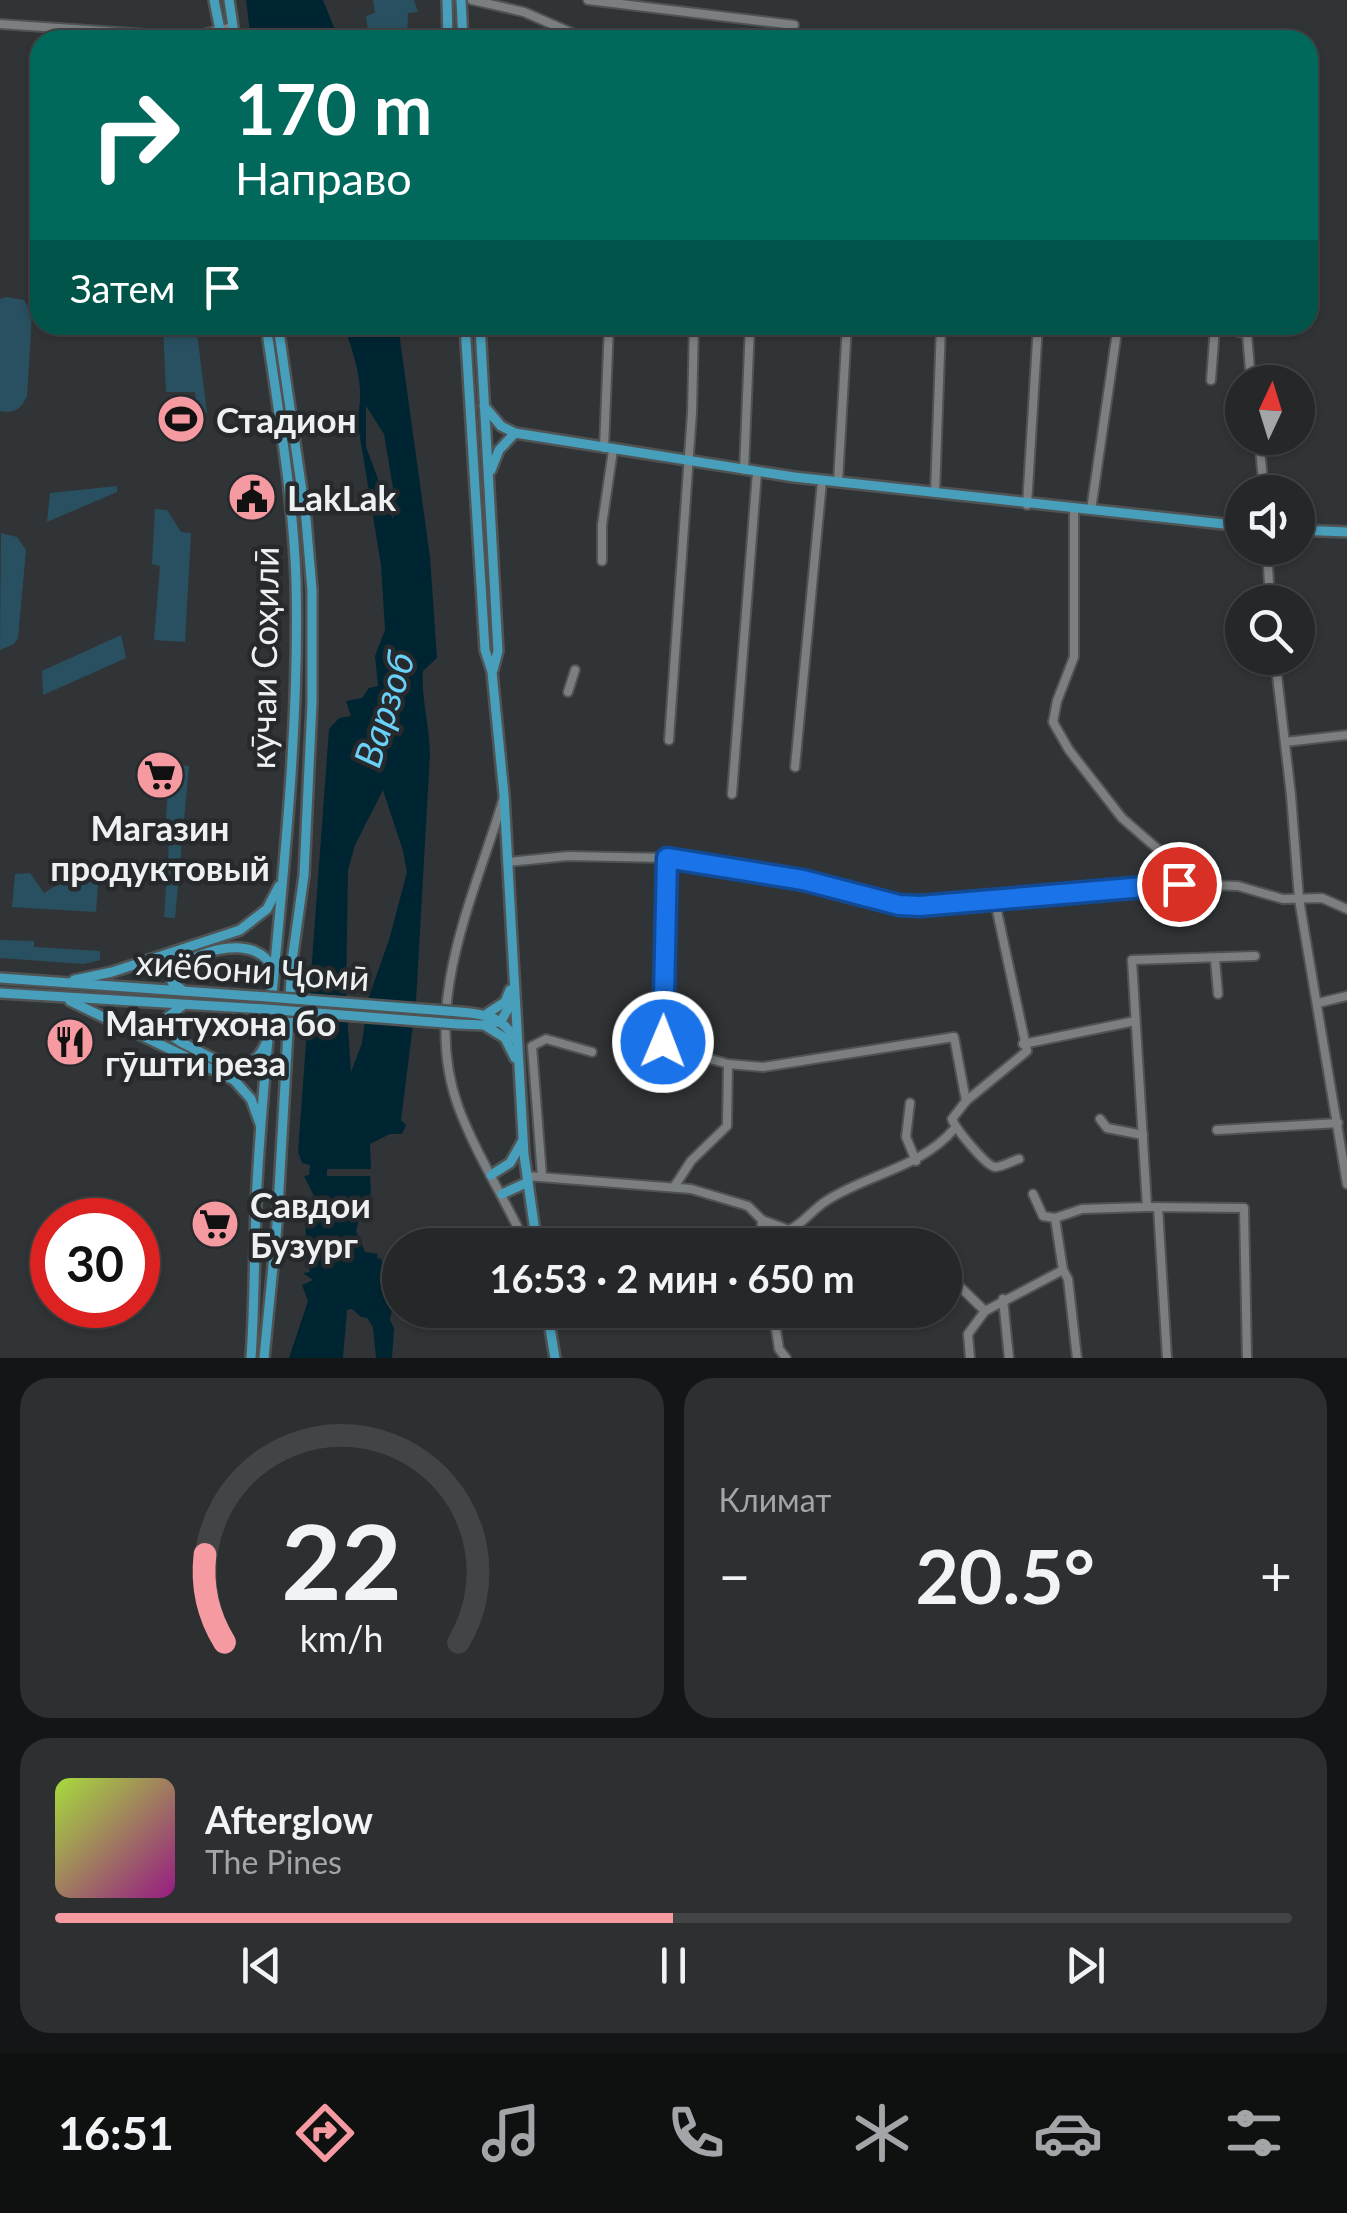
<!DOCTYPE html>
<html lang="ru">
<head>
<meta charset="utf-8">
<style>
  body { margin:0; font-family:Lato,sans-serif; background:#2d2f30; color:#f1f3f6; height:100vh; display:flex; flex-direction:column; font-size:38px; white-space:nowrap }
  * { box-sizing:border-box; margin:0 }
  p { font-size:32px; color:#a3a5a8 }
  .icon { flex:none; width:55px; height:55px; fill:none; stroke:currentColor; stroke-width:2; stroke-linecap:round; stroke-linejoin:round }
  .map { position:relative; height:1358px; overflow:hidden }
  .drawer { display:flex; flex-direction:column; gap:20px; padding:20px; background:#141516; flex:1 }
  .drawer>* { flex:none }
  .top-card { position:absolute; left:30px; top:30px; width:1288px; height:305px; border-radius:30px; box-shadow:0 2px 8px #0004,0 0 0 2px #424445; background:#00695c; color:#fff; overflow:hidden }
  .needle { width:65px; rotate:4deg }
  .fabs { position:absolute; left:1225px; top:365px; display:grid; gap:20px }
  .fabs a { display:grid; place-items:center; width:90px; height:90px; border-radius:50%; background:#252728; box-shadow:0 2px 8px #0004,0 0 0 2px #424445; font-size:50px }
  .speed { position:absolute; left:30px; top:1198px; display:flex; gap:20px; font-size:50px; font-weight:700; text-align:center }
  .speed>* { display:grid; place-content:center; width:130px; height:130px; border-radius:50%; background:#252728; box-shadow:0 2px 8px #0004,0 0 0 2px #424445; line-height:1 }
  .speed .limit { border:15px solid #d22; background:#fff; color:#111 }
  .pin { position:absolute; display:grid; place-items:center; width:85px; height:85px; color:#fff; margin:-42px; border:5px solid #fff; border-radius:50%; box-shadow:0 2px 10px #0007 }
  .me { position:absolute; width:110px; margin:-55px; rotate:1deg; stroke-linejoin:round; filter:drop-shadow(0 0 8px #0008) }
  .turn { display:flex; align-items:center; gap:35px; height:210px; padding:0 40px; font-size:45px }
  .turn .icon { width:130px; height:130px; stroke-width:2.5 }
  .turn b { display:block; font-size:70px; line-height:85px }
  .then { display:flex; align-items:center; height:95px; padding:0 40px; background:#0003; gap:20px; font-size:38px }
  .big { font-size:75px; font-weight:700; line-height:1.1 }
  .drawer .widget { flex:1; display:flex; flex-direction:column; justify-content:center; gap:15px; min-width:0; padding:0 35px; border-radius:30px; background:#2d2f30 }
  .drawer .dial { align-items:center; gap:0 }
  .dial svg { height:260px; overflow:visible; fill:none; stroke:#424445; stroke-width:7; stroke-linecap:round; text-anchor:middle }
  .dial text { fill:#f1f3f6; stroke:none }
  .song { display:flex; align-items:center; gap:30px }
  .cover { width:120px; height:120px; border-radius:15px; background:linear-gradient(135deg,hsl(80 70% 55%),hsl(310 70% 35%)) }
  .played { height:10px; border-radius:5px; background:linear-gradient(90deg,#f49aa0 50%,#424445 50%) }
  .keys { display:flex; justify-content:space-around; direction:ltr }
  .heat { display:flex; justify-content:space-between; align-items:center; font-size:55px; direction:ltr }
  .drawer .tiles { flex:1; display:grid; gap:20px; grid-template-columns:1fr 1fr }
  .widget:last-child { grid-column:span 2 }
  .trip { position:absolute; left:382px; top:1228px; width:580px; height:100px; border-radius:50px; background:#252728; box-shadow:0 2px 8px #0004,0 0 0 2px #424445; font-weight:700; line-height:100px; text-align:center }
  .dock { display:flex; height:160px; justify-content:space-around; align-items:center; background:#0f1010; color:#a3a5a8 }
  .dock .icon { width:70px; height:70px }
  .dock .selected { color:#f49aa0 }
  .dock b { font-size:45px; color:#f1f3f6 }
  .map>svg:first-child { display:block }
</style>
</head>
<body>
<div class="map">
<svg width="1347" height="1358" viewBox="0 0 1347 1358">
  <rect width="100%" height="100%" fill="#313436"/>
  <!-- green -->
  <g fill="#295060">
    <polygon points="373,0 414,0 418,12 408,13 407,40 369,40 366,16 375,13"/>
    <path d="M 6,297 L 24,300 L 32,314 L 27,396 C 21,409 14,414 0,411 L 0,299 Z"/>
    <polygon points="163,325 196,325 207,413 198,415 195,392 166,392"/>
    <polygon points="117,486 117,492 47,522 50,493"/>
    <polygon points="155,509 167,510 181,532 191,533 185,642 154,640 160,566 152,564"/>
    <polygon points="1,533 17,537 26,550 18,638 14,644 0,650"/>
    <polygon points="121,635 126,658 43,695 42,671"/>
    <polygon points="170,765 189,766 175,918 164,917 169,843 164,842"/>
    <polygon points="100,859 96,912 12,907 15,874 30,873 44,893"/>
    <polygon points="0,940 34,941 34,947 100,951 100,960 84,964 0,958"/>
  </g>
  <!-- water -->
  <g fill="#002532" fill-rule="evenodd">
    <polygon points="246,0 323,0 339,40 251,40"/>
    <path d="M 344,325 L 398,325 L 430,557 L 437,658 L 423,671 C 421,699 430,727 430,755 L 416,1001 L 401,1120 L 406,1125 L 402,1134 L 390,1134 L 370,1144 L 371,1169 L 327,1169 L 327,1176 L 370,1176 L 371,1192 L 365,1206 L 354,1208 L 359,1220 L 356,1231 L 365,1252 L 378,1254 L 377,1258 L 381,1259 L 395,1292 L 390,1320 L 394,1328 L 392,1358 L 376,1358 L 373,1327 L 367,1318 L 361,1317 L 352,1309 L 347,1310 L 343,1358 L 289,1358 L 308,1301 L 302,1285 L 313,1280 L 303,1273 L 310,1272 L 307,1263 L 311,1260 L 305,1249 L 310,1245 C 302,1233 305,1218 316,1209 L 316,1200 L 304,1176 L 309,1175 L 310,1165 L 302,1163 L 298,1152 L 329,729 L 339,718 L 351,716 L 346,701 L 362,698 L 369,688 L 378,686 L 375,656 L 385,630 L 381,565 L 357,419 C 366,386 354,357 344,325 ZM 366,406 L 384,434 L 395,500 L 393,519 L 366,447 ZM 383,790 L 403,851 L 407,872 L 389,940 L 368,999 L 362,1043 L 351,1072 L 346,997 L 348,870 L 355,845 Z"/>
  </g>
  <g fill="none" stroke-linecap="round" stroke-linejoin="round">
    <!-- minor casing -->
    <g stroke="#505354" stroke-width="12">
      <g id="minor">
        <polyline points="472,0 524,12 588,40"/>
        <polyline points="588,0 794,25"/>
        <polyline points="0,24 190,37 233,27"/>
        <polyline points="554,25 554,40"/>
        <polyline points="1209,325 1247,334 1251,382"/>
        <polyline points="1211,380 1215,326"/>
        <polyline points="1259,438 1264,492"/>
        <polyline points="604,448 609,325"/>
        <polyline points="744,470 750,325"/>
        <polyline points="838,482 847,325"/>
        <polyline points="935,493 941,325"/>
        <polyline points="1027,505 1038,325"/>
        <polyline points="1074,509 1074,657 1057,701 1053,722 1069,750 1122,818 1198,884"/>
        <polyline points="1091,510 1118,325"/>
        <polyline points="1267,548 1270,602"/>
        <polyline points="602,561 602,525 613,450"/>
        <polyline points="1275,658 1291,795 1299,899 1347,1184"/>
        <polyline points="568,692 575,670"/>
        <polyline points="669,740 692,412 694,325"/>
        <polyline points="1285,742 1347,735"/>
        <polyline points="795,767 822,481"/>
        <polyline points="732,794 757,472"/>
        <path d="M 503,800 C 474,897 421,1004 458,1106 C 476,1155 505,1198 526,1245"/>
        <polyline points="667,858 664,1046 728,1064 763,1067 954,1037 966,1101"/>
        <polyline points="508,862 568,856 667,858 803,880 899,905 920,906 994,897"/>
        <polyline points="1215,959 1218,994"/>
        <polyline points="1318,1003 1347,996"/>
        <polyline points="1023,1044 1135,1021"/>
        <polyline points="910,1103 906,1137 916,1161"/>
        <polyline points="1100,1119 1107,1128 1143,1135"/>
        <polyline points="1217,1130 1338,1123"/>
        <path d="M 1019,1159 C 1012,1161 1002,1167 995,1167 C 986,1166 955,1128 952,1119 L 966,1101 L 1027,1051 L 994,897 L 1179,884 L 1238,886 L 1283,899 L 1322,898 L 1347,909"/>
        <path d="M 527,1176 L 691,1189 L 748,1206 L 762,1220 L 789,1230 C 803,1224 812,1210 826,1201 C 869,1173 920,1169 955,1128"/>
        <polyline points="542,1176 532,1046 546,1039 592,1052"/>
        <polyline points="674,1187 691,1161 727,1126 728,1064"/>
        <polyline points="1147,1207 1244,1208 1247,1358"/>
        <polyline points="1158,1207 1167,1358"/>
        <polyline points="1055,1218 1082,1209 1147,1207 1132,960 1255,956"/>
        <polyline points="760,1245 762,1220"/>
        <polyline points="945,1262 956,1283 985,1311"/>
        <polyline points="1063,1270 1068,1279 1077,1358"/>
        <polyline points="1003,1299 1009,1358"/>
        <polyline points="773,1310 779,1349 786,1358"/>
        <polyline points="970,1358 968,1334 985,1311 1063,1270 1055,1218 1043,1216 1033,1194"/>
      </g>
    </g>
    <!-- major casing -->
    <g stroke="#505354" stroke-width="14">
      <g id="major">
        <polyline points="214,0 222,40"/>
        <polyline points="229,0 235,40"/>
        <polyline points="447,0 448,40"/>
        <polyline points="461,0 463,40"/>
        <polyline points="465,325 485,650 492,672 504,795 524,1155 537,1245"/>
        <polyline points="480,325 498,651 493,670"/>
        <polyline points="484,406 501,426 515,433 794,477 1242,526"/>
        <polyline points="491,470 499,450 515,433"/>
        <polyline points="1298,530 1347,532"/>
        <polyline points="0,978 267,997"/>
        <polyline points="74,980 112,972 240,930 267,909 279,886"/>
        <path d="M 181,989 L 172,982 L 174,969 C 201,950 256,932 274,970"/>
        <polyline points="0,993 265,1009"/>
        <polyline points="70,1001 234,1080 251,1099 260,1124"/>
        <path d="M 183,1005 L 168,1017 C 168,1023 167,1027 170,1033 C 175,1041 188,1045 196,1050 C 225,1064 250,1082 267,1041"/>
        <path d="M 459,1012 C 485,1014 502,1016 516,1040"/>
        <polyline points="488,1013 505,1002 510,990"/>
        <polyline points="458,1024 484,1025 501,1021 513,1000"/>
        <polyline points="484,1025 505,1038 515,1058"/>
        <polyline points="491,1175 510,1163 522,1142"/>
        <polyline points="502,1194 528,1182"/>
        <polyline points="547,1310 555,1358"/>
        <path d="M 251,1358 C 255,1300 254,1242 257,1184 C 268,983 301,782 296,580 C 293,495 278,409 266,325"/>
        <polyline points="264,1358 277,1225 292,961 304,875 312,703 312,590 306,519 278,325"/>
      </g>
    </g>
    <!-- minor -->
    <use href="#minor" stroke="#7b7f81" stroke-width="8"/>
    <!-- major -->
    <use href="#major" stroke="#479fbb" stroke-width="9"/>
    <!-- major-bridge casing -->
    <g stroke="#505354" stroke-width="14" stroke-linecap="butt">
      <g id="major-bridge">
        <polyline points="267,997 459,1012"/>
        <polyline points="265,1009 458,1024"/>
      </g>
    </g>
    <!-- major-bridge -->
    <use href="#major-bridge" stroke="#479fbb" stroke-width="9"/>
  </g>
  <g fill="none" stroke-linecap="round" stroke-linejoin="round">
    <!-- route casing -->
    <g stroke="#114b97" stroke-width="25">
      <polyline id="route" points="663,1042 667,858 803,880 899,905 920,906 1179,884"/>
    </g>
    <!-- route -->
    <use href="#route" stroke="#1a73e8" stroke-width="18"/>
  </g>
  <!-- icons -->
  <defs>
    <g id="stadium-disc" transform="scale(2.5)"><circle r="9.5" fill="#f49aa0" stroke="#272a2c"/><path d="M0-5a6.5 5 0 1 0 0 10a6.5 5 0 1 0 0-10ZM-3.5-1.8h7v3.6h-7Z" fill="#111"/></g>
    <g id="civic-disc" transform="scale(2.5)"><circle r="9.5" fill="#f49aa0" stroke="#272a2c"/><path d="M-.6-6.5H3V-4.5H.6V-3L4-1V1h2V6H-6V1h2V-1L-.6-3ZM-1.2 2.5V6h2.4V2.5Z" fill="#111"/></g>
    <g id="supermarket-disc" transform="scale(2.5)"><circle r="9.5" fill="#f49aa0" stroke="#272a2c"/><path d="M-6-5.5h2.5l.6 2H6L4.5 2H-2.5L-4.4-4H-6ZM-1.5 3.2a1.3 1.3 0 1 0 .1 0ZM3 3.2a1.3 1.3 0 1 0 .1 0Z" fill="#111"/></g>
    <g id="restaurant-disc" transform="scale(2.5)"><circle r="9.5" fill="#f49aa0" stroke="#272a2c"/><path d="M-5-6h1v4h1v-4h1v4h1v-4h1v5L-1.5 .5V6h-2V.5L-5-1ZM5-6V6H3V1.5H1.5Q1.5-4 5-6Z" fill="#111"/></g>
  </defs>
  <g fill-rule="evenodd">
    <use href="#stadium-disc" x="181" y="419"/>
    <use href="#civic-disc" x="252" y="497"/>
    <use href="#supermarket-disc" x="160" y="775"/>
    <use href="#restaurant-disc" x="70" y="1042"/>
    <use href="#supermarket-disc" x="215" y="1224"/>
  </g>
  <g text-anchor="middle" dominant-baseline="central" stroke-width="9" stroke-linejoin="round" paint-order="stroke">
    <!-- poi labels -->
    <g font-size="35" font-weight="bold" fill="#eef1f2" stroke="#272a2c" text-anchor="start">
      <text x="216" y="419">Стадион</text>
      <text x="287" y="497">LakLak</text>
      <text x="160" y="827" text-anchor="middle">Магазин<tspan x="160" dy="40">продуктовый</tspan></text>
      <text x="105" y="1022">Мантухона бо<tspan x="105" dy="40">гӯшти реза</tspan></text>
      <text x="250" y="1204">Савдои<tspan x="250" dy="40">Бузург</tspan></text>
    </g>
    <!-- street labels -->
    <g font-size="35" fill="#eef1f2" stroke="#272a2c">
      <text transform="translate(263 658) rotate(-89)">кӯчаи Соҳилӣ</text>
      <text transform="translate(253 969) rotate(4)">хиёбони Ҷомӣ</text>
    </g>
    <!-- water labels -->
    <g font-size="38" font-style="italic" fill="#69d0f7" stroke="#272a2c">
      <text transform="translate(383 709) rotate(-72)">Варзоб</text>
    </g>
  </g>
</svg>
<div class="fabs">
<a><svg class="needle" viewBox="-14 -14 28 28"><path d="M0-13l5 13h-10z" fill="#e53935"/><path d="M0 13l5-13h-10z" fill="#a3a5a8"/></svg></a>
<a><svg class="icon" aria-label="sound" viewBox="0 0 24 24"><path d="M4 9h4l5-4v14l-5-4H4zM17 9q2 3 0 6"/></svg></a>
<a><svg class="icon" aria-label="search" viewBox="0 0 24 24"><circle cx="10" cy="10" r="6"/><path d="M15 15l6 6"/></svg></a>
</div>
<div class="speed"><div class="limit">30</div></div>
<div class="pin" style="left:1179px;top:884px;background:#d93025"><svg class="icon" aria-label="arrive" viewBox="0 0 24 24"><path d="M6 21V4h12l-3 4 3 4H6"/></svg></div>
<svg class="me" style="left:663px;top:1042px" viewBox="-20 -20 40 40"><circle r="17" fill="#1a73e8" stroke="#fff" stroke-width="3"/><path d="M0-11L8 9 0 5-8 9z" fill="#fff"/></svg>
<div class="trip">16:53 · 2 мин · 650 m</div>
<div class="top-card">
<div class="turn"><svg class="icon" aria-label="right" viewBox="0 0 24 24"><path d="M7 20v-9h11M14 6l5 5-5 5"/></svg><div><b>170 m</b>Направо</div></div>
<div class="then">Затем<svg class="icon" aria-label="arrive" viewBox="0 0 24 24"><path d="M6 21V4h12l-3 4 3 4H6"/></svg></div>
</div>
</div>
<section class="drawer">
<div class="tiles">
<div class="widget dial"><svg viewBox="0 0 100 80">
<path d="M14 69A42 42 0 1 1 86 69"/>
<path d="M14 69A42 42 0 0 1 8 42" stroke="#f49aa0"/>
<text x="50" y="56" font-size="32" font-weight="700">22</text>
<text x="50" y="72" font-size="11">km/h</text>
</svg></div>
<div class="widget"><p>Климат</p>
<div class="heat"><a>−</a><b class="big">20.5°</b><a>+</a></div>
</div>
<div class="widget">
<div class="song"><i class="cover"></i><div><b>Afterglow</b><p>The Pines</p></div></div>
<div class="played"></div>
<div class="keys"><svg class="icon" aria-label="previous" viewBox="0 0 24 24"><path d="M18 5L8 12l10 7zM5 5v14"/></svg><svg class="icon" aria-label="pause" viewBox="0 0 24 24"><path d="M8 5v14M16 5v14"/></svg><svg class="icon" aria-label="next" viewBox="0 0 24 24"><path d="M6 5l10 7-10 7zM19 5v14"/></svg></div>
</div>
</div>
</section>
<nav class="dock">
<b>16:51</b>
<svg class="icon selected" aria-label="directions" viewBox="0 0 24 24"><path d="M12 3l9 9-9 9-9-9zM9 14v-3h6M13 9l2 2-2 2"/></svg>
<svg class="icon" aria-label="music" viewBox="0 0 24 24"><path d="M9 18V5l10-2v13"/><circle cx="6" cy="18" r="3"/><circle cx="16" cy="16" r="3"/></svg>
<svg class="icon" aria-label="phone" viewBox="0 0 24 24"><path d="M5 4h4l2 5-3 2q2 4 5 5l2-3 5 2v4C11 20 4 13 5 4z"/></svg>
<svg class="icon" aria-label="climate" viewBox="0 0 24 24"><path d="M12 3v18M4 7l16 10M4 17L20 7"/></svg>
<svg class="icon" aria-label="car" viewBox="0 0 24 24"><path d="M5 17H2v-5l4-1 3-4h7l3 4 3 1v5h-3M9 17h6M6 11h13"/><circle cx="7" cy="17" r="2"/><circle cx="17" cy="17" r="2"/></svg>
<svg class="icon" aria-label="filters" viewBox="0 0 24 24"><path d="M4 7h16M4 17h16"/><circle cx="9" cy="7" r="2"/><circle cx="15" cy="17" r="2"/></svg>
</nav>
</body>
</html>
